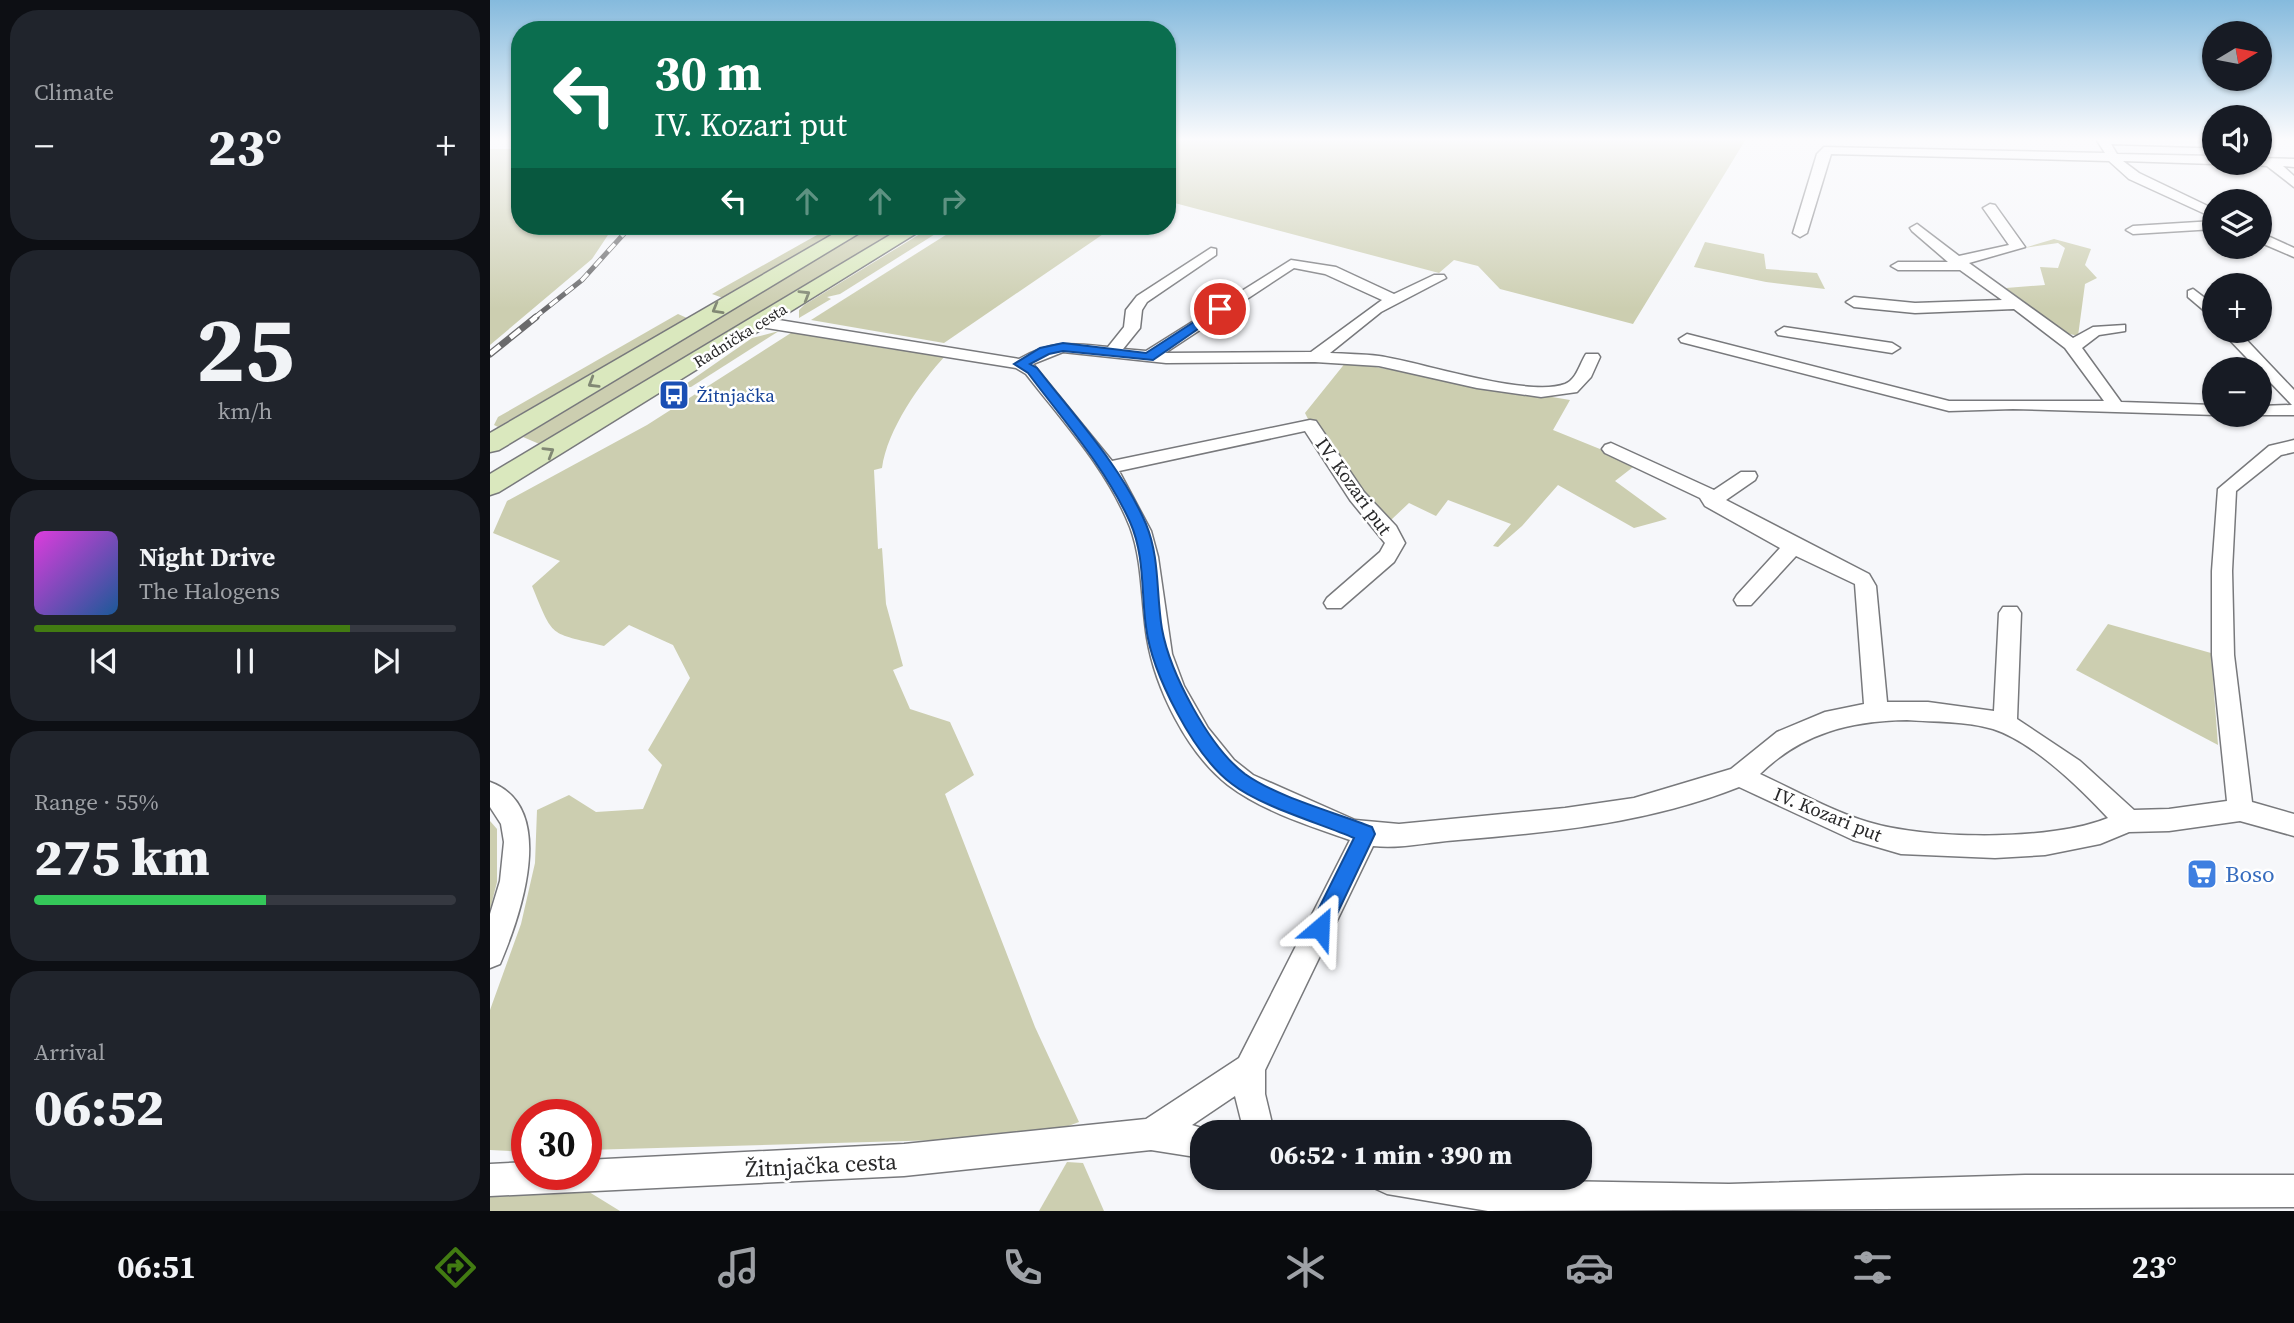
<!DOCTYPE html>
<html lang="en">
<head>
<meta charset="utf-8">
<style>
  body { margin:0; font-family:"Source Serif 4",serif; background:#20242c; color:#f1f3f6; height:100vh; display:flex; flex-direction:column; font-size:26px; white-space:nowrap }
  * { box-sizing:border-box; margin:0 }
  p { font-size:23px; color:#9ea1a6 }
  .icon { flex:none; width:38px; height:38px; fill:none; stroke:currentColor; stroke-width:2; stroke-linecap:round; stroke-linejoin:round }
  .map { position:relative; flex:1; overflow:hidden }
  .details { display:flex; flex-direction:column; gap:10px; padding:10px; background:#0d0f14; width:490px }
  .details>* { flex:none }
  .top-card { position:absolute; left:21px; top:21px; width:665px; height:214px; border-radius:28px; box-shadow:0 2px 5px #0004; background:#0b6e4f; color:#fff; overflow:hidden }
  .needle { width:46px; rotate:80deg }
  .tools { position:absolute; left:1712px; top:21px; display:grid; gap:14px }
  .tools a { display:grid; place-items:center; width:70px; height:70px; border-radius:50%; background:#171b24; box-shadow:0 2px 5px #0004; font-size:35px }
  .speed { position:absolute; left:21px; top:1099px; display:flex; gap:14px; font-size:35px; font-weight:700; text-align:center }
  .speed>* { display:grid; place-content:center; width:91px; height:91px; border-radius:50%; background:#171b24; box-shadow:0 2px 5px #0004; line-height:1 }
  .speed .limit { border:10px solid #d22; background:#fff; color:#111 }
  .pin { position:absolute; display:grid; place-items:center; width:60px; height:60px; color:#fff; margin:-30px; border:4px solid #fff; border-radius:50%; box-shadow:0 2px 7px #0007 }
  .me { position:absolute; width:77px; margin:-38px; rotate:26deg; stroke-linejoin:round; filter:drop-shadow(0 0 5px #0008) }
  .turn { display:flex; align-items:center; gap:24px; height:147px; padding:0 28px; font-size:32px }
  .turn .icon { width:91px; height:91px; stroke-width:2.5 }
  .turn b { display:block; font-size:49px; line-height:60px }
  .lanes { display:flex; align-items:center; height:66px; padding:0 28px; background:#0003; justify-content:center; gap:35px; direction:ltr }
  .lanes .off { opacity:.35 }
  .big { font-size:52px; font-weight:800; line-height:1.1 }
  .details .tile { flex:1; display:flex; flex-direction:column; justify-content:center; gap:10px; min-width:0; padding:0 24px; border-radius:28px; background:#20242c }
  .details .dial { align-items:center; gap:0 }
  .dial b { font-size:91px; line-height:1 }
  .song { display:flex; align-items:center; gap:21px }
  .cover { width:84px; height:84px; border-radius:10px; background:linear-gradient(135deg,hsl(300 70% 55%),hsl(210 70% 35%)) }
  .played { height:7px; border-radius:4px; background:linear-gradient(90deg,#427b12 75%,#363941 75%) }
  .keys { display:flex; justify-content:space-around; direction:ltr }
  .heat { display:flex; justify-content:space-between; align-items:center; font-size:38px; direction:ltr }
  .charge { height:10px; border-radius:5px; background:linear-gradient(90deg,#34c759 55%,#363941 0) }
  .trip { position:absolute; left:700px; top:1120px; width:402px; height:70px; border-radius:28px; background:#171b24; box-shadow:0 2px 5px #0004; font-weight:800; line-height:70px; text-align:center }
  .menu { display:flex; height:112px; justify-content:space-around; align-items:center; background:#090b0e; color:#9ea1a6 }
  .menu .icon { width:49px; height:49px }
  .menu .selected { color:#427b12 }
  .menu b { font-size:32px; color:#f1f3f6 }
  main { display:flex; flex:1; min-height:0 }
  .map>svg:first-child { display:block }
</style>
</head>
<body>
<main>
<section class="details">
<div class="tile"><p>Climate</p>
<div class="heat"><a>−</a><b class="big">23°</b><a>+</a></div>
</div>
<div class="tile dial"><b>25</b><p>km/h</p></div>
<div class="tile">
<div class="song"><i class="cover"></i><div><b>Night Drive</b><p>The Halogens</p></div></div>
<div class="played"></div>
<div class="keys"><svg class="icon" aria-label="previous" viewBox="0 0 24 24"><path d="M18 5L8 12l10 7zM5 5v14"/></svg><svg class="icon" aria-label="pause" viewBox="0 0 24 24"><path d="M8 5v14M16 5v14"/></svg><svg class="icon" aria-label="next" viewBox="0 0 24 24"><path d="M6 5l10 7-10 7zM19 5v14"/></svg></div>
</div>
<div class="tile"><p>Range · 55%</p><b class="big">275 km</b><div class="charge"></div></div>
<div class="tile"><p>Arrival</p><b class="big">06:52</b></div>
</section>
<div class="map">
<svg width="1804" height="1211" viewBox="0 0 1804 1211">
  <rect width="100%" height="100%" fill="#f6f7fa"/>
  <!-- green -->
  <g fill="#ccceb0">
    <polygon points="677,139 1256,139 1143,324 1010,289 988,266 964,260 949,273 677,201"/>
    <polygon points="0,149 30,149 30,226 124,226 102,259 0,345"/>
    <polygon points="343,226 358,226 233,298 222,294"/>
    <polygon points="383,226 419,226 54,446 33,437 212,326"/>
    <polygon points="443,226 458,226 350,294 337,297 341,299 309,318 309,310 314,305"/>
    <polygon points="470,226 625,226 454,343 321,320"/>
    <polygon points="1564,239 1601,249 1595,265 1607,278 1595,284 1588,336 1572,332 1516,288 1555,285 1550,267 1568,268 1575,248 1568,243 1534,248"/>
    <polygon points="1215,242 1274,254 1276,269 1327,273 1335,289 1276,282 1204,267"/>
    <polygon points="188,314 197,318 8,427 4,425 8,417"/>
    <polygon points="289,331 201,387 190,388 262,338"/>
    <path d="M 304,331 L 399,349 L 456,355 C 430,383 397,430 392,468 L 384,470 L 388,549 L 392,548 L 396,604 L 413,666 L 403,670 L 420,709 L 460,722 L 484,775 L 455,794 L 545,1027 L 589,1122 L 565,1131 L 488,1139 L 96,1150 L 96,1115 L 37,1115 L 37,1152 L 0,1150 L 0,1010 L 31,924 L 45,863 L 47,810 L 79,795 L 106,812 L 153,809 L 172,765 L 158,750 L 200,678 L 183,645 L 139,625 L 114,646 C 58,632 64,639 42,586 L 70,561 L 3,533 L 17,501 L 157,425 Z"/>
    <polygon points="856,362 1080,400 1063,430 1147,464 1125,481 1177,519 1144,528 1068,485 1032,526 1008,547 1003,546 1021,524 958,500 946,516 919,503 901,520 881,503 826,420 819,421 815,413"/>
    <polygon points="1618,624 1721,653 1728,745 1586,670"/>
    <polygon points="0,821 7,829 7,882 0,910"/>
    <polygon points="577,1162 593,1163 614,1211 549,1211"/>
    <polygon points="91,1187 130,1211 0,1211 0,1195"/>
  </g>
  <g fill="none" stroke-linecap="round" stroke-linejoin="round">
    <!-- street casing -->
    <g stroke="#78797c" stroke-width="3">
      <g id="street">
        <polygon points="1606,139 1724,139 1724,147 1621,144 1627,154 1724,156 1724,163 1728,163 1724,164 1633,161 1649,173 1724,209 1724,218 1639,179 1619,161 1341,154 1317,233 1310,237 1303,233 1327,154 1334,147 1615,153"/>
        <polygon points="1769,158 1804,159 1804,167 1793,166 1804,176 1804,187 1777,166 1765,165 1769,163"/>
        <polygon points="1500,204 1505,205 1535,247 1479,263 1583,338 1603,327 1635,325 1635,331 1609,335 1592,348 1631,402 1724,405 1726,415 1523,409 1459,411 1191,342 1189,339 1197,334 1459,401 1614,401 1575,348 1524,309 1425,313 1364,307 1356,302 1364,297 1425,303 1512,300 1470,270 1408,270 1401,266 1408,262 1458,262 1422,231 1420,228 1427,224 1469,256 1519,245 1493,208"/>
        <polygon points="1724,221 1724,229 1643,234 1636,230 1643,226"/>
        <polygon points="1769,232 1804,248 1804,257 1769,242"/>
        <path d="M 721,248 L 726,249 L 726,255 L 657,302 L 652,310 L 650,328 L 633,349 L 656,351 L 801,260 L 846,267 L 904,294 L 944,275 L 954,275 L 956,278 L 891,312 L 840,353 C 856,354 873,354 889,356 C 931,362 1038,398 1075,384 C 1087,379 1090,363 1096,354 L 1108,354 L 1110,357 L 1101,377 L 1087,392 L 1051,397 L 987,388 L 889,366 L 825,362 L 676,363 L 573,352 L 543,364 L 622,461 L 820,420 L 826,421 L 874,492 L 906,526 L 915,543 L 904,562 L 851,608 L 837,608 L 834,603 L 837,598 L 890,552 L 895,543 L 860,500 L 815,431 L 629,471 L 661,531 L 668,557 L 682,654 L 694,686 L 718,728 L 744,760 L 763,775 L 865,820 L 909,824 L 1075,808 L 1144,798 L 1241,769 L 1287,732 L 1335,712 L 1374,704 L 1365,584 L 1306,556 L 1261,605 L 1247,605 L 1244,600 L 1247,595 L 1290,548 L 1215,506 L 1210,498 L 1115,453 L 1112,449 L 1115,445 L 1121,443 L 1224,490 L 1251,472 L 1265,472 L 1267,476 L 1265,480 L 1236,500 L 1379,574 L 1386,586 L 1397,702 L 1438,702 L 1504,711 L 1509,613 L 1513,607 L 1527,607 L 1531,613 L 1527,719 L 1590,761 L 1644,810 L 1679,809 L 1737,801 L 1722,655 L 1722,571 L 1728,489 L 1779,446 L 1804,440 L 1804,452 L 1791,455 L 1746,491 L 1742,571 L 1744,655 L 1762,802 L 1804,814 L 1804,836 L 1750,821 L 1679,831 L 1639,832 L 1610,844 L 1555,855 L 1505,858 L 1411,854 L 1363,840 L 1249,787 C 1158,823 1065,832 968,840 C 940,842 911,849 883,846 L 775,1070 L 775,1094 L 784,1132 L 754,1132 L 745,1096 L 702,1125 L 724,1132 L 712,1132 L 712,1158 L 661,1150 L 414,1176 L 0,1196 L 0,1164 L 37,1162 L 37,1174 L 96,1174 L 96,1160 L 414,1144 L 656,1119 L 749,1058 L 860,840 C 820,826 772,811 738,785 C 697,753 665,688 657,638 C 651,601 653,562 640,527 C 617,469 574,423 536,374 L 526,368 L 271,327 L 263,322 L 271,317 L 529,359 C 563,340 580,343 618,347 L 634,327 L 636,310 L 647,296 ZM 804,268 L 835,274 L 892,300 L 821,352 L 675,353 ZM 1417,720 C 1445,722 1476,721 1503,729 C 1543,742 1590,788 1618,818 C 1563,841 1436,840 1378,822 C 1341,811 1305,790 1270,774 C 1312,733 1360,721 1417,720 Z"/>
        <polygon points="1703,289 1724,305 1724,319 1698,297 1698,291"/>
        <polygon points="1294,327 1402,343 1410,348 1402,353 1288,335 1286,332"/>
        <polygon points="1731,331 1748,331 1804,390 1804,415 1763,415 1769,415 1769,406 1802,405"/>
        <path d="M 0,782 C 69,807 30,917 10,964 L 0,968 L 0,914 L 10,881 L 14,842 L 11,824 L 0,807 Z"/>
        <polygon points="1535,1175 1804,1175 1804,1207 998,1211 897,1194 886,1189 881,1178 1239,1184"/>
      </g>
    </g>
    <!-- secondary casing -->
    <g stroke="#78797c" stroke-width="3">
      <g id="secondary">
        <polygon points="357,226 381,226 9,450 0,452 0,433"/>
        <polygon points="415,226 438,226 9,492 0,495 0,474"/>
      </g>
    </g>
    <!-- street -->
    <use href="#street" fill="#fff" fill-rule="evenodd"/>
    <!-- secondary -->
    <use href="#secondary" fill="#dae8be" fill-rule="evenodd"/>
    <!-- rail-far1 casing -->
    <g stroke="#6a6a6c" stroke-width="5">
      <polyline id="rail-far1" points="44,318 92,280 141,226"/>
    </g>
    <!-- rail casing -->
    <g stroke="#6a6a6c" stroke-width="7">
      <polyline id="rail" points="0,354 46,317"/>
    </g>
    <!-- rail-far1 -->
    <use href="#rail-far1" stroke="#fff" stroke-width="3.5" stroke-dasharray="10" stroke-linecap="butt"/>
    <!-- rail -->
    <use href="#rail" stroke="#fff" stroke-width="4.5" stroke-dasharray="13" stroke-linecap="butt"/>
  </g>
  <!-- one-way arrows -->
  <defs><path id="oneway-chevron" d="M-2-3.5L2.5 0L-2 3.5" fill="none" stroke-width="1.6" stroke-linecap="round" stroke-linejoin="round" transform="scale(1.75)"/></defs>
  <g stroke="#818874">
    <use href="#oneway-chevron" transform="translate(315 295) rotate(-31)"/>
    <use href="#oneway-chevron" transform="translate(227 309) rotate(150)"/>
    <use href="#oneway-chevron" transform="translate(103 383) rotate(149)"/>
    <use href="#oneway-chevron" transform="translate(59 452) rotate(-31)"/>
  </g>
  <!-- sky -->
  <linearGradient id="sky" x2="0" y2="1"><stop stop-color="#85badd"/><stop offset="0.45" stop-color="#fbfbfd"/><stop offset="1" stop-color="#fbfbfd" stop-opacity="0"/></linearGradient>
  <rect width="1804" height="309" fill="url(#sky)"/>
  <!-- route -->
  <path fill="#1a73e8" stroke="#114b97" stroke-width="2" d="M 730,305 L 734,306 L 734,311 L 663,360 L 573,351 L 559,354 L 540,364 L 547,368 C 585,417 631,466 656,524 C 670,558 666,593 672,629 C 680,673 719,747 755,774 C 789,798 844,812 882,827 L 885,834 L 837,935 L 830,938 L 822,935 L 819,928 L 864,838 C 829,823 770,806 742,784 C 704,756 662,674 656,627 C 651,592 655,556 640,522 C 615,467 574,421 538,373 L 524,364 L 550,348 L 573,343 L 656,353 Z"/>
  <!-- icons -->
  <defs>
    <g id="bus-square" transform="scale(1.575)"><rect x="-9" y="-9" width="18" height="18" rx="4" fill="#1a4fb4" stroke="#fff"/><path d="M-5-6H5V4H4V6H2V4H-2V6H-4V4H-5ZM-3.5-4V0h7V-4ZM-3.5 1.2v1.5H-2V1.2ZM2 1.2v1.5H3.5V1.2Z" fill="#fff"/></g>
    <g id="supermarket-square" transform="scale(1.575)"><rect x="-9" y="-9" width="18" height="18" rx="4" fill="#3f7fe0" stroke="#fff"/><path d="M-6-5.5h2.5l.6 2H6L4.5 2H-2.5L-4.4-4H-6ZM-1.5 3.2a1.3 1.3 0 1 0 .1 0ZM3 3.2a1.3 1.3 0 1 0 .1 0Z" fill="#fff"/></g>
  </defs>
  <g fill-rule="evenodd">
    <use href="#bus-square" x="184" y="395"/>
    <use href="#supermarket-square" x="1712" y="874"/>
  </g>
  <g text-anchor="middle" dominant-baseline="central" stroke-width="5" stroke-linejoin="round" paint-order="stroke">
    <!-- far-street labels -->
    <g font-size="16" fill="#282829" stroke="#fff">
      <text transform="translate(250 335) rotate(-32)">Radnička cesta</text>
    </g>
    <!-- transit labels -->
    <g font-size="19" fill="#164399" stroke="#fff" text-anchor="start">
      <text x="207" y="395">Žitnjačka</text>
    </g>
    <!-- street labels -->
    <g font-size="19" fill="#282829" stroke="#fff">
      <text transform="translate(864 486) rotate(54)">IV. Kozari put</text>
      <text transform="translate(1338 814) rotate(22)">IV. Kozari put</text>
    </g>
    <!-- near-shop labels -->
    <g font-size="23" fill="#366cbe" stroke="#fff" text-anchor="start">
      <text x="1735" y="874">Boso</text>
    </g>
    <!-- near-street labels -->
    <g font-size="23" fill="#282829" stroke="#fff">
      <text transform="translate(331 1165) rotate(-3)">Žitnjačka cesta</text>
    </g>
  </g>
</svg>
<div class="tools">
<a><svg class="needle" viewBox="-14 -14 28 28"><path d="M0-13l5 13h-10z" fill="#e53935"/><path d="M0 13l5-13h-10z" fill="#9ea1a6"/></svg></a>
<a><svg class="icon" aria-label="sound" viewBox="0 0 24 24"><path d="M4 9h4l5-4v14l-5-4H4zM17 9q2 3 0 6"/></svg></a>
<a><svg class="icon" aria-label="layers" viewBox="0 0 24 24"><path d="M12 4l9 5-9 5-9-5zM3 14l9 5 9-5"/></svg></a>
<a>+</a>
<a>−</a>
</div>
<div class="speed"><div class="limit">30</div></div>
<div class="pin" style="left:730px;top:309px;background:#d93025"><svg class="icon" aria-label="arrive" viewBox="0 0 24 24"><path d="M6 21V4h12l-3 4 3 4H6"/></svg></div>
<svg class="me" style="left:830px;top:928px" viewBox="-20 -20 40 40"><path d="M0-17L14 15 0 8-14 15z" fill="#1a73e8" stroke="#fff" stroke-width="4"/></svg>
<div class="trip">06:52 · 1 min · 390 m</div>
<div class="top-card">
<div class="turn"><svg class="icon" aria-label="left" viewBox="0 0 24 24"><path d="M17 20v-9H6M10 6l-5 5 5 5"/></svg><div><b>30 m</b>IV. Kozari put</div></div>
<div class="lanes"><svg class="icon" aria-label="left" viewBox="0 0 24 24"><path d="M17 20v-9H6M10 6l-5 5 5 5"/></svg><svg class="icon off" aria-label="ahead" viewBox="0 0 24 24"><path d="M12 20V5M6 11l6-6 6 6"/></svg><svg class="icon off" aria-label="ahead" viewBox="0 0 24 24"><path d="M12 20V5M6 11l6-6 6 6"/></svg><svg class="icon off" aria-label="right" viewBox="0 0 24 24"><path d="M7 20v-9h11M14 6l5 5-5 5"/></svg></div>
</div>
</div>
</main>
<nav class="menu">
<b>06:51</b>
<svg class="icon selected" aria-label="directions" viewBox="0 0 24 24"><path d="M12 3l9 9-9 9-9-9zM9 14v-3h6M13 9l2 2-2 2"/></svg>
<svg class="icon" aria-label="music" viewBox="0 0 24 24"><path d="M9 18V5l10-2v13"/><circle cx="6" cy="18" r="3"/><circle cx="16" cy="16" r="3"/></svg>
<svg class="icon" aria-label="phone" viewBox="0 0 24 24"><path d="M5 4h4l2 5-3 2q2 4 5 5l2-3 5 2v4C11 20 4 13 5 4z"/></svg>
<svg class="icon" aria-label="climate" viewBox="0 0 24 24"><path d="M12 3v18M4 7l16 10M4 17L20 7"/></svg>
<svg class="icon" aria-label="car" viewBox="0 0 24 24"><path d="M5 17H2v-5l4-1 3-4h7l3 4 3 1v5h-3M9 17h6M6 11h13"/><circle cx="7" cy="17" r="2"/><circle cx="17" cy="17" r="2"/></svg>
<svg class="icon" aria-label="filters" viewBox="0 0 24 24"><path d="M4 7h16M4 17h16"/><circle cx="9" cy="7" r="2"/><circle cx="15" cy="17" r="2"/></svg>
<b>23°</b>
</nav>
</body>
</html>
